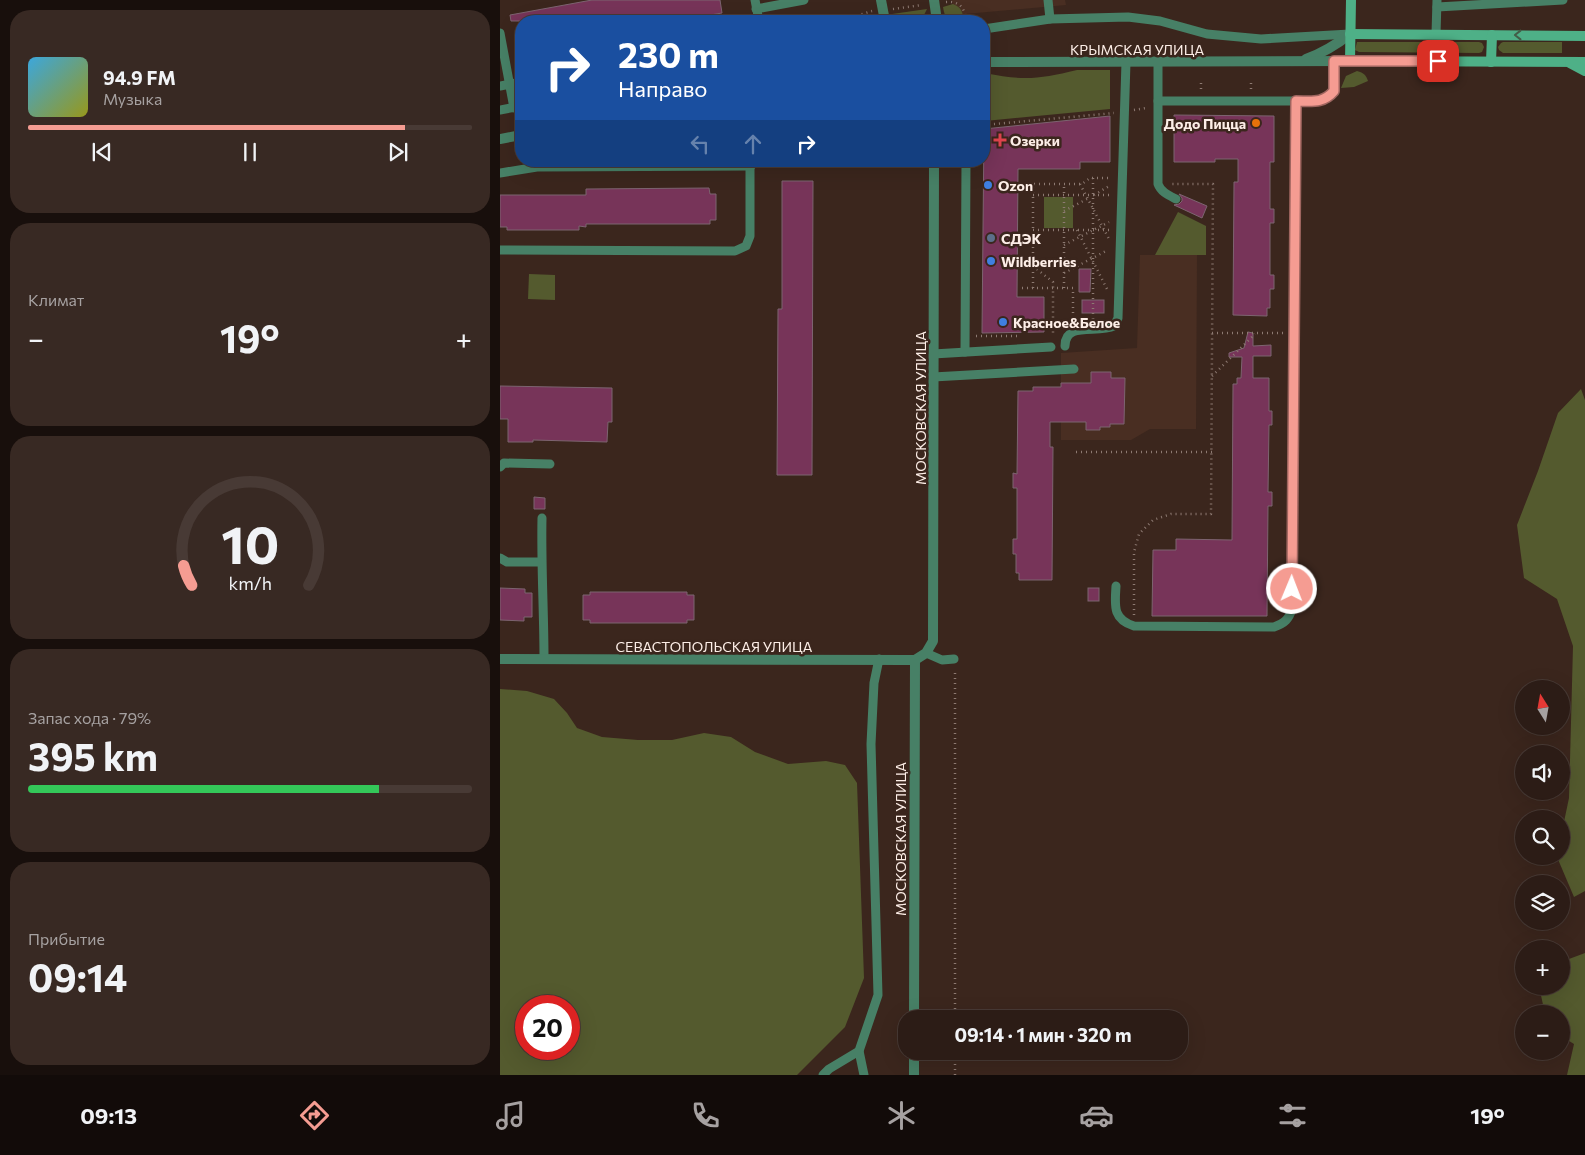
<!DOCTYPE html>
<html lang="ru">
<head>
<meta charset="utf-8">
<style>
  body { margin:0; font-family:Commissioner,sans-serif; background:#382923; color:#f1f3f6; height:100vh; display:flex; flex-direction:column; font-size:19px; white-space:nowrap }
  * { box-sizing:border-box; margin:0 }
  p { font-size:16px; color:#a6a1a1 }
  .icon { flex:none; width:28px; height:28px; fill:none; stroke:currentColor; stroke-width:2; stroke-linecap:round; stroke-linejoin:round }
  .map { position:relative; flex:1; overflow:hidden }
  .panel { display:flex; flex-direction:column; gap:10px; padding:10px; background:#180f0c; width:500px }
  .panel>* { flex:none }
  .guide { position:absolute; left:15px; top:15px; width:475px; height:152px; border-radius:20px; box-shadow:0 5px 20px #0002,0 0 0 1px #483a35; background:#1a4fa0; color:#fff; overflow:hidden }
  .needle { width:32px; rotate:349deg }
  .tools { position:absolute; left:1015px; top:680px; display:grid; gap:10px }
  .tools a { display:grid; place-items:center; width:55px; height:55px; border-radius:50%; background:#2c1c16; box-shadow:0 5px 20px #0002,0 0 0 1px #483a35; font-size:25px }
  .speed { position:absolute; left:15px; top:995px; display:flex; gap:10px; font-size:25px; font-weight:700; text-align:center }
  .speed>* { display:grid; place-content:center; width:65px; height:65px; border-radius:50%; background:#2c1c16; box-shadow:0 5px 20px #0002,0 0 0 1px #483a35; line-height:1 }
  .speed .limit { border:8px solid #d22; background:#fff; color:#111 }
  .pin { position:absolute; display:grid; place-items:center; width:42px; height:42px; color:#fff; margin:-21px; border-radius:10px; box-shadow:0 2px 8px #0006 }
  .me { position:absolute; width:55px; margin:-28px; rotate:1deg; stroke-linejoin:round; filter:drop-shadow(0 0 4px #0008) }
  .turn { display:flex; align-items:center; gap:18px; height:105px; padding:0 20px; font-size:22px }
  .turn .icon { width:65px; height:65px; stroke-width:2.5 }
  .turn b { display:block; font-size:35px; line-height:42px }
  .lanes { display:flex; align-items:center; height:48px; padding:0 20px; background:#0003; justify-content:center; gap:25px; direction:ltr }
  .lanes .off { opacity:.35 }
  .big { font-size:38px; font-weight:700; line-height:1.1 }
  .panel .tile { flex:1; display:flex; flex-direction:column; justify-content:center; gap:8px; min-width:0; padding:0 18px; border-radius:20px; background:#382923 }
  .panel .dial { align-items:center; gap:0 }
  .dial svg { height:130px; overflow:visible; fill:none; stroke:#483a35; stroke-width:7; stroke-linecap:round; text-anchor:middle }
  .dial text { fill:#f1f3f6; stroke:none }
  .song { display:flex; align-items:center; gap:15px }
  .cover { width:60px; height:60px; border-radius:8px; background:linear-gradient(135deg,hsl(200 70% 55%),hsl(60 70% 35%)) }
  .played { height:5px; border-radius:2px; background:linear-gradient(90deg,#f59c92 85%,#483a35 85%) }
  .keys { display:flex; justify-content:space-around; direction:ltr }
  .heat { display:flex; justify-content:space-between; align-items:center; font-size:28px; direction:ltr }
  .charge { height:8px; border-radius:4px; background:linear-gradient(90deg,#34c759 79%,#483a35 0) }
  .trip { position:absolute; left:398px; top:1010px; width:290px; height:50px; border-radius:20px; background:#2c1c16; box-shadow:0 5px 20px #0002,0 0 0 1px #483a35; font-weight:700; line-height:50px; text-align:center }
  .tabs { display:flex; height:80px; justify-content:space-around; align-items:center; background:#120b09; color:#a6a1a1 }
  .tabs .icon { width:35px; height:35px }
  .tabs .current { color:#f59c92 }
  .tabs b { font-size:22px; color:#f1f3f6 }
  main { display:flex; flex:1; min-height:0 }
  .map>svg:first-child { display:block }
</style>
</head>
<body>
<main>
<section class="panel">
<div class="tile">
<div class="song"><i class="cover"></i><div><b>94.9 FM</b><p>Музыка</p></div></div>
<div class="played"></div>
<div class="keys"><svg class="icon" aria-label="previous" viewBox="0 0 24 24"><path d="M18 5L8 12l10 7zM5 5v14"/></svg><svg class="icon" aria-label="pause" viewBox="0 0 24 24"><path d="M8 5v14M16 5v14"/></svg><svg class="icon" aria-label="next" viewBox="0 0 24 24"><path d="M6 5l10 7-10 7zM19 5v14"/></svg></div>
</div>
<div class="tile"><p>Климат</p>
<div class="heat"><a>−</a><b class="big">19°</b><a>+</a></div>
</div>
<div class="tile dial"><svg viewBox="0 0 100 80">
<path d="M14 69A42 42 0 1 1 86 69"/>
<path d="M14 69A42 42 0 0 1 9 57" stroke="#f59c92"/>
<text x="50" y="56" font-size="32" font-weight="700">10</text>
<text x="50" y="72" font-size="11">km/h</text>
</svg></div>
<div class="tile"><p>Запас хода · 79%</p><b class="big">395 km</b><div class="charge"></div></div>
<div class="tile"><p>Прибытие</p><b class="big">09:14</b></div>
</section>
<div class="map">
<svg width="1085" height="1075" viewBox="0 0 1085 1075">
  <rect width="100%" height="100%" fill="#3b261d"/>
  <!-- built -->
  <g fill="#492e22">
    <polygon points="452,0 565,0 566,5 454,15"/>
    <polygon points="640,255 697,255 696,429 650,429 631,440 561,440 561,353 637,348"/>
  </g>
  <!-- green -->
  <g fill="#545a2e" fill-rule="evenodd">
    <path d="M 453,4 C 462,8 463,12 463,21 C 450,21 445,21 443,7 Z"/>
    <polygon points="427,9 423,17 419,21 399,21 392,14"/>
    <polygon points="857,42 979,42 982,43 984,47 982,52 979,53 859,52 855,50"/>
    <polygon points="1003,42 1062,42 1062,53 1003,53 999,50 998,47 1001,43"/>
    <path d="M 577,70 L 610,70 L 610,109 L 485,121 L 485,73 C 523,81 540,79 577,70 Z"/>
    <path d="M 857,71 C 864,73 866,75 868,81 L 854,87 L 841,88 L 846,76 Z"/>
    <rect x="544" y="197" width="29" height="31"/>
    <polygon points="678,212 706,226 706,255 655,255"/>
    <polygon points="29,274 55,275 55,300 28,299"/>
    <polygon points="1081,389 1085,400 1085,891 1074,897 1057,857 1061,856 1061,836 1069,798 1073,646 1057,599 1024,578 1017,525 1038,471 1058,413"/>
    <path d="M 0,689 L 27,691 L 54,699 L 67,713 L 77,728 L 102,737 L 138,740 L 172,740 L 204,733 L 231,737 L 255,752 L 288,764 L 326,761 L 345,765 L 357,783 L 364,978 L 345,1027 L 297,1075 L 0,1075 ZM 26,1006 L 69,1006 L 69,1049 L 26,1049 Z"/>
    <polygon points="1085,953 1085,1075 1067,1075 1074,1044 1061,1036 1061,1014 1045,1014 1039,986 1061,986 1061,962"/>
  </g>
  <!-- building -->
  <g fill="#773459" stroke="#7d6470">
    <polygon points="92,0 220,0 222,13 176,21 11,21 10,15"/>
    <polygon points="674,115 774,116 774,162 770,162 770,209 774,209 774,223 770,223 770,275 774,275 774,289 770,289 770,308 767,308 767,316 733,315 734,182 738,182 738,159 715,159 715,162 674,162"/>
    <polygon points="610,116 610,162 580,162 580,169 518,169 517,297 544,297 544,332 482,333 484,129"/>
    <polygon points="282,181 313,181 312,475 277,475 278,309 282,309"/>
    <polygon points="209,188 210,194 216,194 216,220 210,220 210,224 86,224 86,227 79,226 79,230 7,230 7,227 0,227 0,195 86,195 86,189"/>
    <polygon points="679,194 707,206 702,218 674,205 679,204 682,201 682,198"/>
    <polygon points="579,269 591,269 590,292 579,292"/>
    <rect x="582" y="300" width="22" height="13"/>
    <polygon points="748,332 753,333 753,346 771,345 771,356 753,356 753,378 769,378 769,411 772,411 772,425 769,425 768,492 772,492 772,506 768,506 767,616 652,616 653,550 676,550 676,539 732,540 733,384 737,384 737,378 741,378 742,357 729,357 729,353 744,348"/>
    <polygon points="591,372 611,372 611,378 625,378 624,424 610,424 610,427 600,427 600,430 586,430 586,422 550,422 550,447 553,447 552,580 519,580 519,573 516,573 516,554 513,554 513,539 517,539 517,488 513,488 513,473 517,474 518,391 533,391 533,387 561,387 561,383 591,383"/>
    <polygon points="0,386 112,388 112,422 108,422 107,442 33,440 33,442 8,442 8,419 0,419"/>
    <polygon points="34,497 45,498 45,509 34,509"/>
    <polygon points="0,588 25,589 25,593 32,593 32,617 24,617 24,621 0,620"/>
    <rect x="588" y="588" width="11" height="13"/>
    <polygon points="90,592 187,592 187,595 194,595 194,620 187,620 187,623 90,623 90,620 83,620 83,595 90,595"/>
  </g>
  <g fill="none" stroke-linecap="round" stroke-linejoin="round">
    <!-- path -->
    <g stroke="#8d7a72" stroke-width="2.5" stroke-dasharray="1 4" stroke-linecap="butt">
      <path d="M 446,2 C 460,1 465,8 466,21"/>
      <polyline points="393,9 422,5"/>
      <polyline points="355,21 359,15 372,11"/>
      <polyline points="701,83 701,89"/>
      <polyline points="751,83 751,90"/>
      <polyline points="634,110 646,108"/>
      <polyline points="484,125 614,113"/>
      <polyline points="580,184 609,239"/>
      <polyline points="533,195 612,195"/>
      <polyline points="594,195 611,185"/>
      <polyline points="564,211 587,199"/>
      <polyline points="533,230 609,230"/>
      <polyline points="577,230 607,289"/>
      <polyline points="564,245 609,222"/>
      <polyline points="533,266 553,282 553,336"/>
      <polyline points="564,273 608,250"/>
      <polyline points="522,288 573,288 573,320"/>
      <polyline points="533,288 533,184 582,184 590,178 611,178"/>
      <polyline points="564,288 564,184"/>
      <polyline points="593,319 593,178"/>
      <polyline points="553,322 567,322"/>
      <polyline points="712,333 783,333"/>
      <polyline points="476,336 518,336"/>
      <polyline points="712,376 755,334"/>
      <polyline points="576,452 712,452"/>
      <polyline points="634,615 634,552 639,534 653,520 671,514 711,514 713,184 672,184"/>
      <polyline points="455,1019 455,670"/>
      <polyline points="455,1075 455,1051"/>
    </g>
    <!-- lane -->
    <g stroke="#478066" stroke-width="9">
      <polyline points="255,0 259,21"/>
      <polyline points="548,0 550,19"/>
      <polyline points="937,7 1063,0"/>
      <polyline points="256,9 304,0"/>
      <polyline points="484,29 550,19 628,17 660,21 707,34 761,39 850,34"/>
      <polyline points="0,33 14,108"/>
      <polyline points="936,34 937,0"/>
      <path d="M 658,62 L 658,184 C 661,192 668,195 676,199"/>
      <polyline points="0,86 21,82"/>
      <polyline points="658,101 816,101 828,98 834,91 834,61"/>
      <polyline points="0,110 21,106"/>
      <polyline points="0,173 37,167 251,166"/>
      <polyline points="0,250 235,251 246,246 250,236 250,161"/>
      <path d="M 565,346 C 565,321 597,334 614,326 L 618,318 L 626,62"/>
      <polyline points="465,352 466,161"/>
      <polyline points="433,354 551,347"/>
      <polyline points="433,377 574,369"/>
      <polyline points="0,467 4,463 50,464"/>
      <path d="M 42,518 C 41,565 44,612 44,659"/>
      <polyline points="0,558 7,562 41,562"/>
      <path d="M 616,586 C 615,605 612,619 634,626 L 774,627 C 785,623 789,619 792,609 L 796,101"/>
      <polyline points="426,653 442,660 454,659"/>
      <polyline points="359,1051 364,1075"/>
      <polyline points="323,1075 329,1069 359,1051 378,995 371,744 374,683 379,659"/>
    </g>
    <!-- street -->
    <g stroke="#478066" stroke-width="10">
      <polyline points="381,0 385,21"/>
      <polyline points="434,0 437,21"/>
      <path d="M 806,59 C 823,53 836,45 850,34"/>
      <polyline points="484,62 850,61"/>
      <polyline points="0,139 21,135"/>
      <polyline points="0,659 415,660 426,653 433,641 434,161"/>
      <polyline points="414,1019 415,660"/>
      <polyline points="414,1075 414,1051"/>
    </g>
    <!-- secondary -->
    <g stroke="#4eb087" stroke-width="10">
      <polyline points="851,0 850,61 1085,62"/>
      <polyline points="850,34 1085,36"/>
      <polyline points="991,62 992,35"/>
      <polyline points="1070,63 1085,71"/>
    </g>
  </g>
  <!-- one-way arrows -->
  <defs><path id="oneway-chevron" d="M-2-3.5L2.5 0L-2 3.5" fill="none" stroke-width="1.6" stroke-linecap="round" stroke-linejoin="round" transform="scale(1.25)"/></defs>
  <use stroke="#435d47" href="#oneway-chevron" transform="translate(1018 35) rotate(-180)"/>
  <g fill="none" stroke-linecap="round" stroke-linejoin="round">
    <!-- route casing -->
    <g stroke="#9f655f" stroke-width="12">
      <path id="route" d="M 792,589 L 796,101 C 811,101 823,104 834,91 L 834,61 L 938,61"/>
    </g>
    <!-- route -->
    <use href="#route" stroke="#f59c92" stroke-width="9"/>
  </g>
  <!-- markers -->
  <circle fill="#e8710a" stroke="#3b261d" stroke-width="2" cx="756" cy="123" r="5"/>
  <path fill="#e0444e" stroke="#3b261d" stroke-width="2" d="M497.5 132.5h5v5h5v5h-5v5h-5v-5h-5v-5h5z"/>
  <g fill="#3f7fe0" stroke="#3b261d" stroke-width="2">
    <circle cx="488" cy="185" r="5"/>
    <circle cx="491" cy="261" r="5"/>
    <circle cx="503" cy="322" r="5"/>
  </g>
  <circle fill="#5c6f8a" stroke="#3b261d" stroke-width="2" cx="491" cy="238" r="5"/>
  <g text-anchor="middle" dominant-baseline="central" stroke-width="5" stroke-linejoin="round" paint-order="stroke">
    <!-- street labels -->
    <g font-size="14" fill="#fdeee7" stroke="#3b261d">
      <text x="637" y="49">КРЫМСКАЯ УЛИЦА</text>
      <text transform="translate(420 408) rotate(-90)">МОСКОВСКАЯ УЛИЦА</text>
      <text x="214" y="646">СЕВАСТОПОЛЬСКАЯ УЛИЦА</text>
      <text transform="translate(400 839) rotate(-90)">МОСКОВСКАЯ УЛИЦА</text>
    </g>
    <!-- poi labels -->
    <g font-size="14" font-weight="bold" fill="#fdeee7" stroke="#3b261d" text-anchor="start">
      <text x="746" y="123" text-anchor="end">Додо Пицца</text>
      <text x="510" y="140">Озерки</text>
      <text x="498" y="185">Ozon</text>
      <text x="501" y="238">СДЭК</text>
      <text x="501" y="261">Wildberries</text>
      <text x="513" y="322">Красное&amp;Белое</text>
    </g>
  </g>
</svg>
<div class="tools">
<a><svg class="needle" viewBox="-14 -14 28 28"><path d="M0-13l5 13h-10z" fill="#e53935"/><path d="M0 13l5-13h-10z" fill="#a6a1a1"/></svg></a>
<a><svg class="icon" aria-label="sound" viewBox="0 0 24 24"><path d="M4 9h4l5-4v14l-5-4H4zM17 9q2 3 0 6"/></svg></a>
<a><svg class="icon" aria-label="search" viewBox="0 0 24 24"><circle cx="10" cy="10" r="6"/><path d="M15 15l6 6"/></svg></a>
<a><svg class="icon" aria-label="layers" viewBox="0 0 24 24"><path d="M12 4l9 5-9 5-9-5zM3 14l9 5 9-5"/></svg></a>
<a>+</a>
<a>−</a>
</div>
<div class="speed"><div class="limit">20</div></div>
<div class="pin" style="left:938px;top:61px;background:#d93025"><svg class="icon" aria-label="arrive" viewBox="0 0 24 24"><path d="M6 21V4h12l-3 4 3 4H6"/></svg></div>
<svg class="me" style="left:792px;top:589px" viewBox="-20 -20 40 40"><circle r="17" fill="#f59c92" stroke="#fff" stroke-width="3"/><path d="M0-11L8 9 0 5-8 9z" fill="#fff"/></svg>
<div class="trip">09:14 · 1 мин · 320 m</div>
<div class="guide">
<div class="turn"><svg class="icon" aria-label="right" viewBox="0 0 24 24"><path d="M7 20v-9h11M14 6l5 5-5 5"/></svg><div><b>230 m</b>Направо</div></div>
<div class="lanes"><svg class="icon off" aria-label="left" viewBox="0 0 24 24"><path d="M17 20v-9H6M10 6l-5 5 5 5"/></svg><svg class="icon off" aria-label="ahead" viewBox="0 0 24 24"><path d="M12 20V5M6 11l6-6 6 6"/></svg><svg class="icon" aria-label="right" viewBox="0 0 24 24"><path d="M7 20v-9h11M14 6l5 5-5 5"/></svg></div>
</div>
</div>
</main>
<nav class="tabs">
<b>09:13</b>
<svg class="icon current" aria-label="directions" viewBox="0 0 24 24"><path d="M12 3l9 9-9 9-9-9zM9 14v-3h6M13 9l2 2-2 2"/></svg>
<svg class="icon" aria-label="music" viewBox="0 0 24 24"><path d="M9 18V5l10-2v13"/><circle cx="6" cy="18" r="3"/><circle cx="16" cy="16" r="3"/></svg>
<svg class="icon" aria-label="phone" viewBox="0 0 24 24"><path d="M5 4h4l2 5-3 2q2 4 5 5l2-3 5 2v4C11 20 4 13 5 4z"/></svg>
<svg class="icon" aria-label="climate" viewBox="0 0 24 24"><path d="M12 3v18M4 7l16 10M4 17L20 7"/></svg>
<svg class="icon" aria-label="car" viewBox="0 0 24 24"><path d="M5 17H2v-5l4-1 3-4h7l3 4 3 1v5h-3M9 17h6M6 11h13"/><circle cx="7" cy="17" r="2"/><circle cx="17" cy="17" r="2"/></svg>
<svg class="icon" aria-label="filters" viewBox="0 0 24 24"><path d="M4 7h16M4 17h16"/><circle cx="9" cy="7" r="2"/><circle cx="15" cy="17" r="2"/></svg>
<b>19°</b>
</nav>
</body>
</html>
